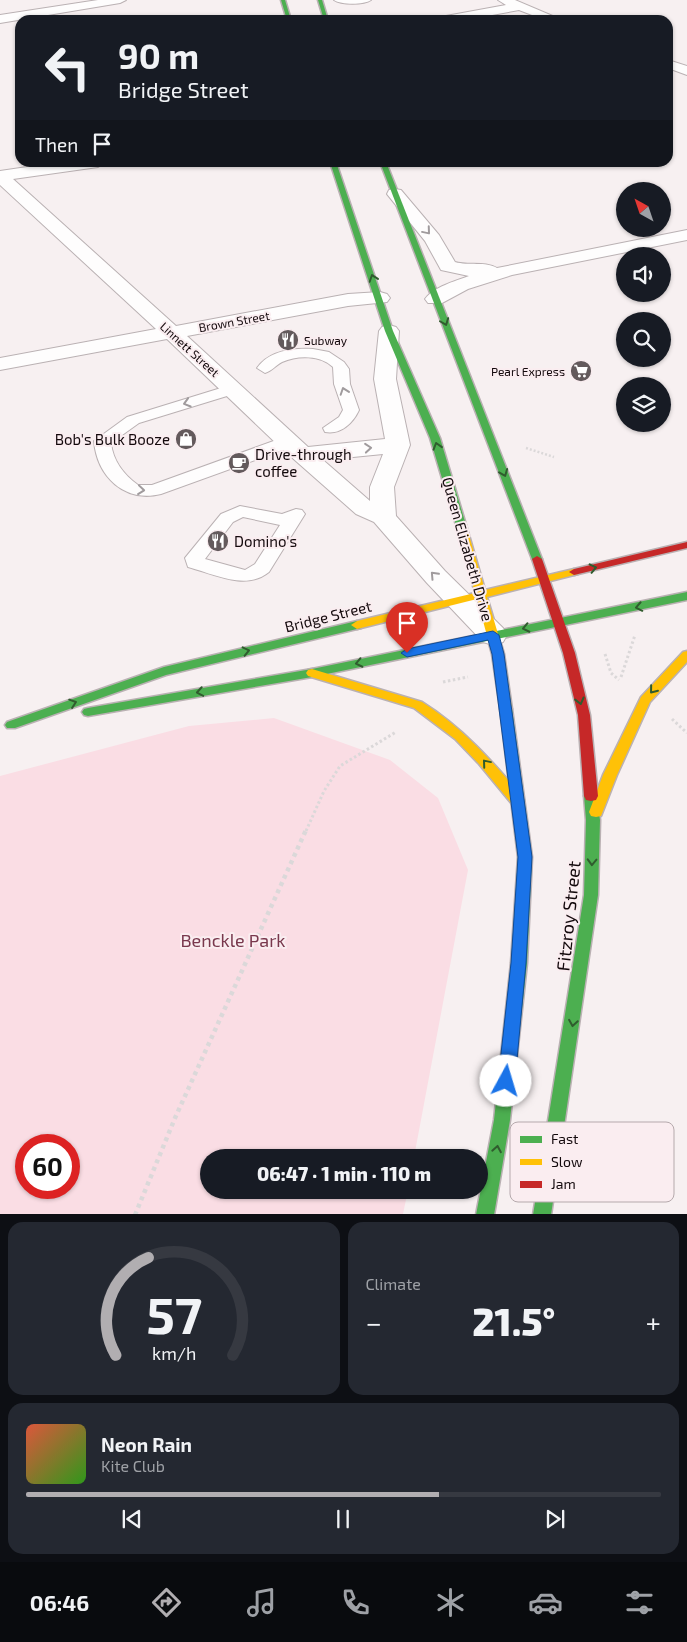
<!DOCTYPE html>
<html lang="en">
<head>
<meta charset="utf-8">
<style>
  body { margin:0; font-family:"Exo 2",sans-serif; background:#242831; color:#f1f3f6; height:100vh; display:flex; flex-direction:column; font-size:19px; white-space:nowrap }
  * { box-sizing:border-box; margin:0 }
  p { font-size:16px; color:#9ea1a6 }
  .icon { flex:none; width:28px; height:28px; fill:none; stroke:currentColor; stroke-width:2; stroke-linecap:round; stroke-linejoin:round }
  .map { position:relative; height:1214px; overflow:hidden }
  .details { display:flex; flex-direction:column; gap:8px; padding:8px; background:#0d0f14; flex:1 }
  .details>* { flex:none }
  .banner { position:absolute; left:15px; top:15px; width:658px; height:152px; border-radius:15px; box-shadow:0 1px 4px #0004; background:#171b24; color:#f1f3f6; overflow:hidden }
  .needle { width:32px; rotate:320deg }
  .fabs { position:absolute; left:616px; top:182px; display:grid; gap:10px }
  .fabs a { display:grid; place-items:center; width:55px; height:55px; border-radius:50%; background:#171b24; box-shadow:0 1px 4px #0004; font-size:25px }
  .speed { position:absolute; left:15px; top:1134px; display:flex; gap:10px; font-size:25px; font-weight:700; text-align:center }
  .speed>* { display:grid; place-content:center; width:65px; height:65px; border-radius:50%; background:#171b24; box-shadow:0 1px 4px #0004; line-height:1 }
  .speed .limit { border:8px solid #d22; background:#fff; color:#111 }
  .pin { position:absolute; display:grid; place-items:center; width:42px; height:42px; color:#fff; margin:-51px -21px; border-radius:50% 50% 50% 0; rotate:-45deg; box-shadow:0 0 5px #0007 }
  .pin .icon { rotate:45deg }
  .me { position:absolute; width:55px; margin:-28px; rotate:6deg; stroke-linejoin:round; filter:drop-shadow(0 0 4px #0008) }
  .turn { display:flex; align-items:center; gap:18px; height:105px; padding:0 20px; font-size:22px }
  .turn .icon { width:65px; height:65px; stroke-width:2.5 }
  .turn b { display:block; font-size:35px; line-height:42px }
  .then { display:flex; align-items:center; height:48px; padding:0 20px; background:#0003; gap:10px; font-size:19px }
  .big { font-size:38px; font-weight:800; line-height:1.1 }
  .details .card { flex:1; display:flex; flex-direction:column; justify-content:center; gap:8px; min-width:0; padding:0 18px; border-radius:15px; background:#242831 }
  .details .dial { align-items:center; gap:0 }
  .dial svg { height:130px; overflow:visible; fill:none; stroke:#363941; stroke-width:7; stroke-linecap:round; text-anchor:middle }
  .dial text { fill:#f1f3f6; stroke:none }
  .song { display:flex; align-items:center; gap:15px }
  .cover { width:60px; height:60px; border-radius:8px; background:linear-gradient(135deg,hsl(10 70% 55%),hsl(110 70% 35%)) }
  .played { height:5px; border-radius:2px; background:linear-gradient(90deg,#b1aeb1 65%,#363941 65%) }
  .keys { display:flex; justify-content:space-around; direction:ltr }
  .heat { display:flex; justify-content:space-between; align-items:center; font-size:28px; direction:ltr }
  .details .tiles { flex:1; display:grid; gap:8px; grid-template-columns:1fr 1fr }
  .card:last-child { grid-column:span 2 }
  .trip { position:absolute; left:200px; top:1149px; width:288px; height:50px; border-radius:25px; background:#171b24; box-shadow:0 1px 4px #0004; font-weight:800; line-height:50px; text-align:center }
  .dock { display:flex; height:80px; justify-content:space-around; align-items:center; background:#090b0e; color:#9ea1a6 }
  .dock .icon { width:35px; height:35px }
  .dock .on { color:#b1aeb1 }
  .dock b { font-size:22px; color:#f1f3f6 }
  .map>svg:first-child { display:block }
</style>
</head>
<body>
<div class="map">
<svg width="687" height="1215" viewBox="0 0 687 1215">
  <rect width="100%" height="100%" fill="#f7f0f1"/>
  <!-- green -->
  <path fill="#fadde4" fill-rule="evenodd" d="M 274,718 L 390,760 L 438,798 L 468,870 L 414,1157 L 209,1158 L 209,1190 L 408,1190 L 403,1214 L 0,1214 L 0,776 L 189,726 ZM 26,1145 L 69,1145 L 69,1188 L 26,1188 Z"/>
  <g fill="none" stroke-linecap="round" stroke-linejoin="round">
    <!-- lane casing -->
    <g stroke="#bab1b3" stroke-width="2">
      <g id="lane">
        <path d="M 334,0 L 371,0 C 364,5 341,5 334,0 Z"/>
        <path d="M 313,349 L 329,352 L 344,362 L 349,369 L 350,384 L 359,410 C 353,423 341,435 325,432 L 323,428 L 339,417 L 343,410 L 334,384 L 333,367 C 320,355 298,355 282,362 C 276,365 272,371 265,373 L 257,368 C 270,350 293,348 313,349 Z"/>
        <path d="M 234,384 L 242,389 L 240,392 L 139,423 L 111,443 C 113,461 124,475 138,485 L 152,485 L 282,438 L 294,438 L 296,442 L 294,446 L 161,494 C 125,503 97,477 94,441 L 127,417 Z"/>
        <path d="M 240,506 L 282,514 L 296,509 L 302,510 L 305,514 L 269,572 C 246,591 214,574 188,567 L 185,558 L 221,514 ZM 243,517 L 280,525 L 255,564 L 245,570 L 205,559 L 233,522 Z"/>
      </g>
    </g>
    <!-- street casing -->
    <g stroke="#bab1b3" stroke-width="2">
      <g id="street">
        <polygon points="98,0 126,0 120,3 0,23 0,15"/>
        <polygon points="498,0 515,0 562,20 545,20 519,10 465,20 440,20 446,16 506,5"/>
        <polygon points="668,60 687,66 687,75 668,68"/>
        <path d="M 61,162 L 106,162 L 98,167 L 13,179 L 176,326 L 348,294 L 380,292 L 387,294 L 390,298 L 387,302 L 348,306 L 187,336 L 308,447 L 385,439 L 374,379 L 379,331 L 382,327 L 389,325 L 396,327 L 399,331 L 396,379 L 410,445 L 394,487 L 396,516 L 445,571 L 503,628 L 507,635 L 503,642 L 493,645 L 483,642 L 427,583 L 374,522 L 356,514 L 280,447 L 167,339 L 0,370 L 0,358 L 156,329 L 0,185 L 0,171 ZM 383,454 L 370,487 L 370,501 L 323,460 Z"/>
        <path d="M 395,189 L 401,190 L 439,235 L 455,262 C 468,266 486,261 497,268 L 687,230 L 687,240 L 512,275 L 468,289 L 442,303 L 428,303 L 425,299 C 434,287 455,281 469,276 L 441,270 L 425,241 L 387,194 L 389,190 Z"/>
      </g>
    </g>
    <!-- fast casing -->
    <g stroke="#bab1b3" stroke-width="3">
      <g id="fast">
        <polygon points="281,0 285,0 291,20 287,20"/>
        <polygon points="318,0 322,0 328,20 324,20"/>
        <polygon points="330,162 336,162 393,331 440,438 466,525 465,527 457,527 456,525 430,438 385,331"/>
        <polygon points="380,162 386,162 542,559 541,561 537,562 532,559"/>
        <polygon points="687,592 687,600 312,677 88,716 84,715 82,712 84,709 88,708 312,669"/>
        <polygon points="357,621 363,625 361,628 166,675 15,728 7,728 5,725 7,722 164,667"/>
        <polygon points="506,705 510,706 512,709 532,857 527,963 510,1120 494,1215 476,1215 494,1120 511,963 518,857 500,709 502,706"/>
        <polygon points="591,791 596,792 600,820 598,895 551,1215 533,1215 584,895 586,820 584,796 586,792"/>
      </g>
    </g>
    <!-- slow casing -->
    <g stroke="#bab1b3" stroke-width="3">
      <g id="slow">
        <polygon points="461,522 466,525 485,590 574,569 579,572 578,574 487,597 504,654 512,709 510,712 502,712 500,709 492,654 477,599 357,629 351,625 357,621 475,593 456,525"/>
        <polygon points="687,651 687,662 650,702 617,775 601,816 596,817 591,816 589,812 603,775 641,697 683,652"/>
        <path d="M 312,669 L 422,702 C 462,727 492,761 522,796 L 524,800 L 522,804 L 517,805 L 512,804 L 479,764 L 455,739 L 414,708 L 308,676 L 306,673 L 308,670 Z"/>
      </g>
    </g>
    <!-- jam casing -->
    <g stroke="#bab1b3" stroke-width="3">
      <g id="jam">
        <polygon points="687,542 687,548 574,575 569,572 574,569"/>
        <polygon points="537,556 542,559 575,653 590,715 598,796 596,800 591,801 586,800 584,796 578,715 563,653 532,559"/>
      </g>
    </g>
    <!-- path-far2 -->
    <polyline stroke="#dbd8d9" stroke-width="2.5" stroke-dasharray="2 2" stroke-linecap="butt" points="526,448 554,457"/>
    <!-- path-far1 -->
    <g stroke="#dbd8d9" stroke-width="3" stroke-dasharray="2.5 2.5" stroke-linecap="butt">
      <polyline points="605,654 611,673 619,680"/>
      <polyline points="621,677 635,635"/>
      <polyline points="443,682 468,677"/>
      <polyline points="672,719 687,733"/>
      <polyline points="306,831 324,791 340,766 396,732"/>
    </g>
    <!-- path -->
    <polyline stroke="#dbd8d9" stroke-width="4.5" stroke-dasharray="4 4" stroke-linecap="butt" points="135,1215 175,1118 306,830"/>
    <!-- lane -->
    <use href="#lane" fill="#fefdfd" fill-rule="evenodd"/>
    <!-- street -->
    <use href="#street" fill="#fefdfd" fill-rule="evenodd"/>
    <!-- fast -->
    <use href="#fast" fill="#4caf50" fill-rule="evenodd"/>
    <!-- slow -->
    <use href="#slow" fill="#ffc107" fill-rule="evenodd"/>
    <!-- jam -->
    <use href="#jam" fill="#c62828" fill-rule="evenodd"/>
  </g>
  <!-- one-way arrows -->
  <defs><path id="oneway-chevron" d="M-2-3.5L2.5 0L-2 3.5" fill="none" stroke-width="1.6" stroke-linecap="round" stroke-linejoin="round" transform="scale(1.25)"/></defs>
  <g stroke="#a09b9d">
    <use href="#oneway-chevron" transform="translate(427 231) rotate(50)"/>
    <use href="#oneway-chevron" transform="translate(344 391) rotate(-109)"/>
    <use href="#oneway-chevron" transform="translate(187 403) rotate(163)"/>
    <use href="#oneway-chevron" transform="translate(368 448) rotate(-5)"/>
    <use href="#oneway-chevron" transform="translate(141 490) rotate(6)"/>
    <use href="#oneway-chevron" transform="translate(434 575) rotate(-133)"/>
  </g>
  <g stroke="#305c2e">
    <use href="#oneway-chevron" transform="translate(373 278) rotate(-109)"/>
    <use href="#oneway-chevron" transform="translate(445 322) rotate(69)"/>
    <use href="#oneway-chevron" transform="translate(437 446) rotate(-107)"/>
    <use href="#oneway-chevron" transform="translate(504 473) rotate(68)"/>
    <use href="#oneway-chevron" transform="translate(593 568) rotate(-13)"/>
    <use href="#oneway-chevron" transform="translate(639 607) rotate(169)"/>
    <use href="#oneway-chevron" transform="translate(526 628) rotate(168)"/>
    <use href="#oneway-chevron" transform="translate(246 651) rotate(-13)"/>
    <use href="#oneway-chevron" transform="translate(359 663) rotate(168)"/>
    <use href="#oneway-chevron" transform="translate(653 690) rotate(129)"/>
    <use href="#oneway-chevron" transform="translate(200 692) rotate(170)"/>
    <use href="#oneway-chevron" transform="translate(580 701) rotate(76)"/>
    <use href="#oneway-chevron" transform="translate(73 703) rotate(-19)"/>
    <use href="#oneway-chevron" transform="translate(486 763) rotate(-130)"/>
    <use href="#oneway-chevron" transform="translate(592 862) rotate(92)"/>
    <use href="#oneway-chevron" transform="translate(573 1023) rotate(99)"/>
    <use href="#oneway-chevron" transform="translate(497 1149) rotate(-80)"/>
  </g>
  <!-- route -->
  <polygon fill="#1a73e8" stroke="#114b97" points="493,631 499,635 504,654 532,857 526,963 515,1081 512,1086 506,1089 501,1086 498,1081 511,963 518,857 492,654 488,640 407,657 401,653 407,649"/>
  <!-- icons -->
  <defs>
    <g id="restaurant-disc" transform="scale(1.125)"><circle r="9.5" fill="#635a5c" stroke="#faedf0"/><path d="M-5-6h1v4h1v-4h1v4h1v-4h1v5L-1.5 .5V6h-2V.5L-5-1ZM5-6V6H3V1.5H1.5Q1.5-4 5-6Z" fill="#fff"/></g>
    <g id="supermarket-disc" transform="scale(1.125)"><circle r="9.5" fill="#635a5c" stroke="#faedf0"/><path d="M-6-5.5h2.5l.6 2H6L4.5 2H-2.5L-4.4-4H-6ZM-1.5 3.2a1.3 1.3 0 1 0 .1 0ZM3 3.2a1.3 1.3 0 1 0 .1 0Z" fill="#fff"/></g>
    <g id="shop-disc" transform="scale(1.125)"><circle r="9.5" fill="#635a5c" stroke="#faedf0"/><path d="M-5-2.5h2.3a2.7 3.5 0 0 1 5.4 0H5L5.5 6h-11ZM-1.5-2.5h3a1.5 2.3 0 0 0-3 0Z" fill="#fff"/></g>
    <g id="cafe-disc" transform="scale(1.125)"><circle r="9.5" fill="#635a5c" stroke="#faedf0"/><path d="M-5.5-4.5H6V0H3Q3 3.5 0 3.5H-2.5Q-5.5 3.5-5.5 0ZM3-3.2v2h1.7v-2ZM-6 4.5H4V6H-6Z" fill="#fff"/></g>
  </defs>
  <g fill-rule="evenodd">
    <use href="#restaurant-disc" x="288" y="340"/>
    <use href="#supermarket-disc" x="581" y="371"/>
    <use href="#shop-disc" x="186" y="439"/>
    <use href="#cafe-disc" x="239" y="463"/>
    <use href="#restaurant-disc" x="218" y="541"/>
  </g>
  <g text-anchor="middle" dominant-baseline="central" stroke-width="4" stroke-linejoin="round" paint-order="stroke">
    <!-- far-street labels -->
    <g font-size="12" fill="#13090c" stroke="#faedf0">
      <text transform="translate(234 321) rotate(-10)">Brown Street</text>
      <text transform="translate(190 349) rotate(42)">Linnett Street</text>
    </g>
    <!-- far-poi labels -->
    <g font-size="12" fill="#13090c" stroke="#faedf0" text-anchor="start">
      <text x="304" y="340">Subway</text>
      <text x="565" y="371" text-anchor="end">Pearl Express</text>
    </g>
    <!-- poi labels -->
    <g font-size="15" fill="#13090c" stroke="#faedf0" text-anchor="start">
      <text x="170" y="439" text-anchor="end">Bob's Bulk Booze</text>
      <text x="255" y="454">Drive-through<tspan x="255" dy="17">coffee</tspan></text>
      <text x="234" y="541">Domino's</text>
    </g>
    <!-- street labels -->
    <g font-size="15" fill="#13090c" stroke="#faedf0">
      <text transform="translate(468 549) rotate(74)">Queen Elizabeth Drive</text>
      <text transform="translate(328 616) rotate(-14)">Bridge Street</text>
    </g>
    <!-- near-street labels -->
    <g font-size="18" fill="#13090c" stroke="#faedf0">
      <text transform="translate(568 916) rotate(-84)">Fitzroy Street</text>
    </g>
    <!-- near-park labels -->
    <g font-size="18" fill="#79384d" stroke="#faedf0">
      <text x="233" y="940">Benckle Park</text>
    </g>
  </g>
  <!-- legend -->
  <rect x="510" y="1122" width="164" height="80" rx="8" fill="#faedf0" stroke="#b5a9ac" stroke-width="1"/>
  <rect x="520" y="1136" width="22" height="7" fill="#4caf50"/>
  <rect x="520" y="1159" width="22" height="6" fill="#ffc107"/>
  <rect x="520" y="1181" width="22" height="7" fill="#c62828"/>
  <g font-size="14" fill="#13090c">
    <text x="551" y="1144">Fast</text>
    <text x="551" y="1167">Slow</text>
    <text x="551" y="1189">Jam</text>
  </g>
</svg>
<div class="fabs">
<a><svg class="needle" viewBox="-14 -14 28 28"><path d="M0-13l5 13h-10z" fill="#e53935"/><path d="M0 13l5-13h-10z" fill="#9ea1a6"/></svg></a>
<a><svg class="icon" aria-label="sound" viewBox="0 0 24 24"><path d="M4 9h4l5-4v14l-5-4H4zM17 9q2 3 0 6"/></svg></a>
<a><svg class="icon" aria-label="search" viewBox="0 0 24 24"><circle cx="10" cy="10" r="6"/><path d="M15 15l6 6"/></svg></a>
<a><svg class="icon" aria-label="layers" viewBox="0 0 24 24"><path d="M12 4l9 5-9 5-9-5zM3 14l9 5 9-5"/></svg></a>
</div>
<div class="speed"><div class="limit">60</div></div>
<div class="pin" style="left:407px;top:653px;background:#d93025"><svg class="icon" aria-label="arrive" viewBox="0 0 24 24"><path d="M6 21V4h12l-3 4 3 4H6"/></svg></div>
<svg class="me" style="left:506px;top:1081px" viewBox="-20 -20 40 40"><circle r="19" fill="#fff"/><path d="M0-13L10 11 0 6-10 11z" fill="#1a73e8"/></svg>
<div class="trip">06:47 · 1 min · 110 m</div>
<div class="banner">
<div class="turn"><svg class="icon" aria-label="left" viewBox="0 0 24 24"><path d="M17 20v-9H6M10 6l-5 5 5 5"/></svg><div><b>90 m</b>Bridge Street</div></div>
<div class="then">Then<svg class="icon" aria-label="arrive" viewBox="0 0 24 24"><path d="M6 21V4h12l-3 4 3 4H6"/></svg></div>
</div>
</div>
<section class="details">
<div class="tiles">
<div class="card dial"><svg viewBox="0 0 100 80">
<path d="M14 69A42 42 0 1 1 86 69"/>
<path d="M14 69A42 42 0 0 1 34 9" stroke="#b1aeb1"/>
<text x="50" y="56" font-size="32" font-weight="700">57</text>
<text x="50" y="72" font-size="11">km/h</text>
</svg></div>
<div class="card"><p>Climate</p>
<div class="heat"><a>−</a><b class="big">21.5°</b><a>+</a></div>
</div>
<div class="card">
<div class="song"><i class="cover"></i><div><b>Neon Rain</b><p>Kite Club</p></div></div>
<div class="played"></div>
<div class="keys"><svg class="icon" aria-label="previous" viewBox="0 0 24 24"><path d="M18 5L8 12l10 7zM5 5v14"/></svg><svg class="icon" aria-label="pause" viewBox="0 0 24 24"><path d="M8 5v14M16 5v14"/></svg><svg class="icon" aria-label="next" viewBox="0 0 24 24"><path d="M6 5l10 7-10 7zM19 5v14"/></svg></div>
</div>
</div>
</section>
<nav class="dock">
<b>06:46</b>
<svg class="icon on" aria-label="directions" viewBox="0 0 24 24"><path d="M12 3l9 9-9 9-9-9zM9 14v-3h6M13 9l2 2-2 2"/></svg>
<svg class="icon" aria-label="music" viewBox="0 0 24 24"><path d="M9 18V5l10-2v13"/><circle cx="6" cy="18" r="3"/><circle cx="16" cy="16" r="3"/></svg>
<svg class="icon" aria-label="phone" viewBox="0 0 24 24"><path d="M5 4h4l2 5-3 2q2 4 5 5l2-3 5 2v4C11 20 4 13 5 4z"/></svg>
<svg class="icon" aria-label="climate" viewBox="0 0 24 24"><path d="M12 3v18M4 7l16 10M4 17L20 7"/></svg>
<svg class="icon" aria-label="car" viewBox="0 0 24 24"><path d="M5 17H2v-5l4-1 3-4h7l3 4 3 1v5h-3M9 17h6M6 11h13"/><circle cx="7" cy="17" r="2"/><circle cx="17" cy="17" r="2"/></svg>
<svg class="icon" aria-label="filters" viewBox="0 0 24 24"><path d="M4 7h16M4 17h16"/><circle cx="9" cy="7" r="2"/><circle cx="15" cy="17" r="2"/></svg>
</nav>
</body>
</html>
